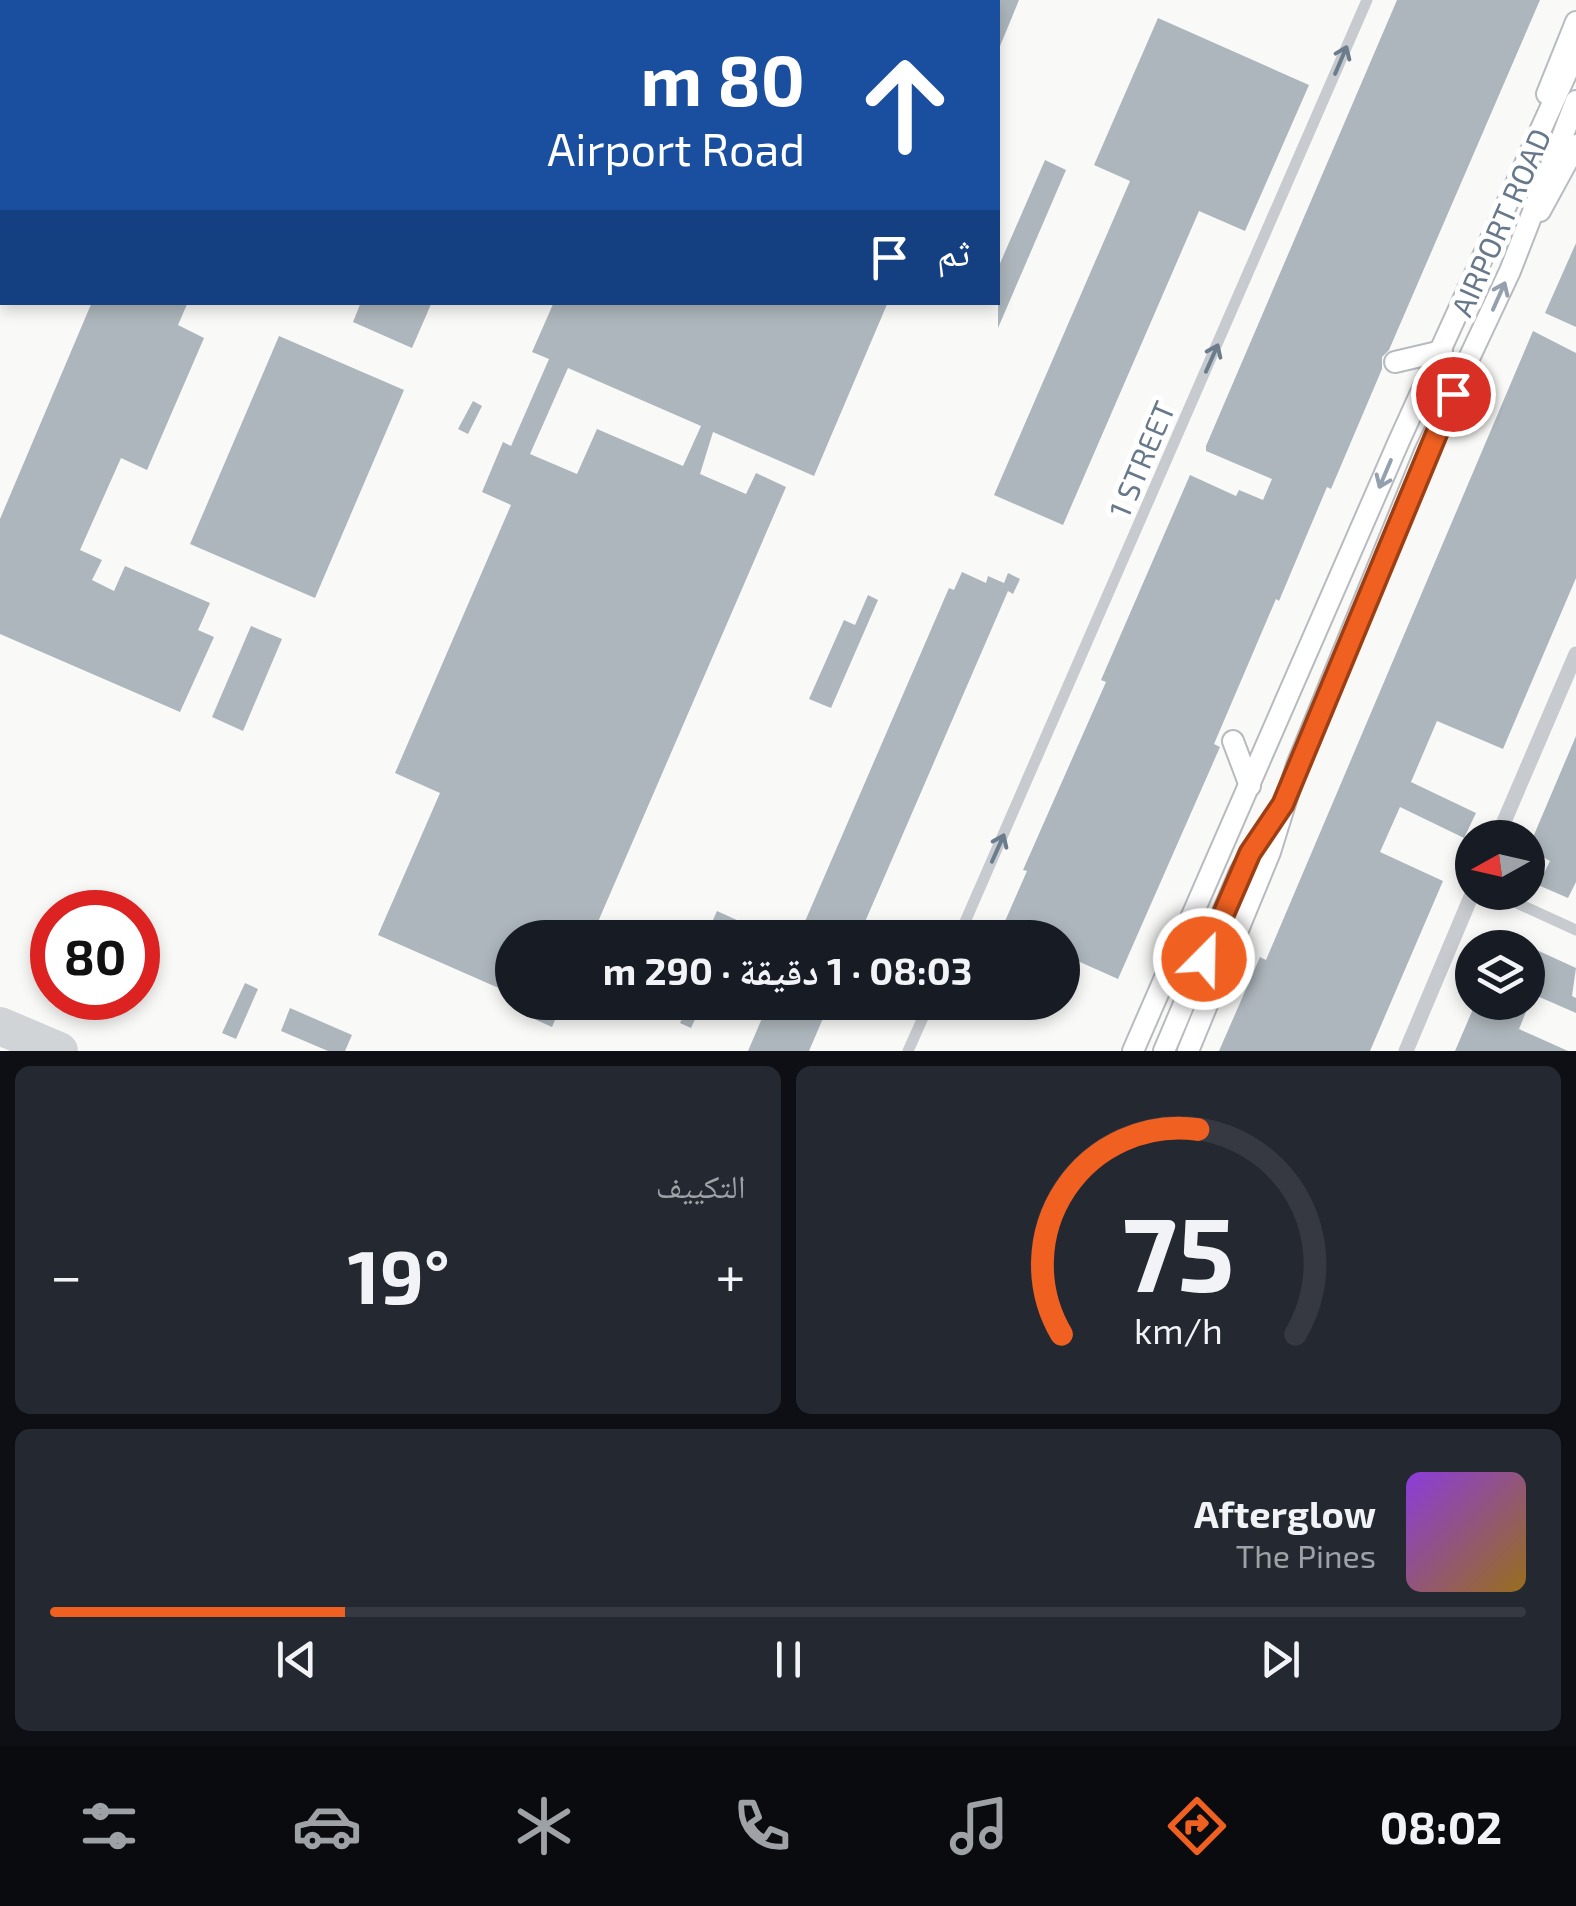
<!DOCTYPE html>
<html lang="ar">
<head>
<meta charset="utf-8">
<style>
  body { margin:0; font-family:"Exo 2","Noto Naskh Arabic",sans-serif; background:#242831; color:#f1f3f6; direction:rtl; height:100vh; display:flex; flex-direction:column; font-size:38px; white-space:nowrap }
  * { box-sizing:border-box; margin:0 }
  p { font-size:32px; color:#9ea1a6 }
  .icon { flex:none; width:55px; height:55px; fill:none; stroke:currentColor; stroke-width:2; stroke-linecap:round; stroke-linejoin:round }
  .map { position:relative; height:1051px; overflow:hidden; direction:ltr }
  .sheet { display:flex; flex-direction:column; gap:15px; padding:15px; background:#0d0f14; flex:1 }
  .sheet>* { flex:none }
  .hud { position:absolute; left:0px; top:0px; width:1000px; height:305px; box-shadow:0 5px 15px #0003; direction:rtl; background:#1a4fa0; color:#fff; overflow:hidden }
  .needle { width:65px; rotate:262deg }
  .fabs { position:absolute; left:1455px; top:820px; display:grid; gap:20px }
  .fabs a { display:grid; place-items:center; width:90px; height:90px; border-radius:50%; background:#171b24; box-shadow:0 5px 15px #0003; font-size:50px }
  .speed { position:absolute; left:30px; top:890px; display:flex; gap:20px; font-size:50px; font-weight:700; text-align:center }
  .speed>* { display:grid; place-content:center; width:130px; height:130px; border-radius:50%; background:#171b24; box-shadow:0 5px 15px #0003; line-height:1 }
  .speed .limit { border:15px solid #d22; background:#fff; color:#111 }
  .pin { position:absolute; display:grid; place-items:center; width:85px; height:85px; color:#fff; margin:-42px; border:5px solid #fff; border-radius:50%; box-shadow:0 2px 10px #0007 }
  .me { position:absolute; width:110px; margin:-55px; rotate:23deg; stroke-linejoin:round; filter:drop-shadow(0 0 8px #0008) }
  .turn { display:flex; align-items:center; gap:35px; height:210px; padding:0 30px; font-size:45px }
  .turn .icon { width:130px; height:130px; stroke-width:2.5 }
  .turn b { display:block; font-size:70px; line-height:85px }
  .then { display:flex; align-items:center; height:95px; padding:0 30px; background:#0003; gap:20px; font-size:38px }
  .big { font-size:75px; font-weight:700; line-height:1.1 }
  .sheet .card { flex:1; display:flex; flex-direction:column; justify-content:center; gap:15px; min-width:0; padding:0 35px; border-radius:15px; background:#242831 }
  .sheet .dial { align-items:center; gap:0 }
  .dial svg { height:260px; overflow:visible; fill:none; stroke:#363941; stroke-width:7; stroke-linecap:round; text-anchor:middle }
  .dial text { fill:#f1f3f6; stroke:none }
  .song { display:flex; align-items:center; gap:30px }
  .cover { width:120px; height:120px; border-radius:15px; background:linear-gradient(135deg,hsl(270 70% 55%),hsl(40 70% 35%)) }
  .played { height:10px; border-radius:5px; background:linear-gradient(90deg,#f06121 20%,#363941 20%) }
  .keys { display:flex; justify-content:space-around; direction:ltr }
  .heat { display:flex; justify-content:space-between; align-items:center; font-size:55px; direction:ltr }
  .sheet .tiles { flex:1; display:grid; gap:15px; grid-template-columns:1fr 1fr }
  .card:last-child { grid-column:span 2 }
  .trip { position:absolute; left:495px; top:920px; width:585px; height:100px; border-radius:50px; background:#171b24; box-shadow:0 5px 15px #0003; font-weight:700; line-height:100px; text-align:center; direction:rtl }
  .menu { display:flex; height:160px; justify-content:space-around; align-items:center; background:#090b0e; color:#9ea1a6 }
  .menu .icon { width:70px; height:70px }
  .menu .selected { color:#f06121 }
  .menu b { font-size:45px; color:#f1f3f6 }
  .map>svg:first-child { display:block }
</style>
</head>
<body>
<div class="map">
<svg width="1576" height="1051" viewBox="0 0 1576 1051">
  <rect width="100%" height="100%" fill="#f9faf7"/>
  <g fill="none" stroke-linecap="round" stroke-linejoin="round">
    <!-- taxiway -->
    <polyline stroke="#d0d4d6" stroke-width="38" points="0,1026 59,1051"/>
  </g>
  <!-- building -->
  <g fill="#adb6bc" fill-rule="evenodd">
    <polygon points="998,0 1019,0 998,51"/>
    <polygon points="1397,0 1540,0 1389,350 1382,357 1382,369 1331,489 1327,487 1279,601 1276,599 1214,744 1220,747 1118,979 1062,954 1062,938 1023,938 1002,928 1027,871 1023,870 1106,682 1101,680 1190,475 1236,496 1239,490 1263,500 1272,479 1206,451 1206,446"/>
    <polygon points="1158,18 1309,85 1245,231 1199,211 1063,525 994,495 1130,181 1094,165"/>
    <polygon points="1045,160 1066,170 998,328 998,268"/>
    <polygon points="1576,243 1576,327 1545,313"/>
    <polygon points="92,302 188,302 178,325 204,338 147,470 121,458 80,550 102,560 92,580 114,591 125,566 210,603 198,630 214,637 180,712 0,634 0,519"/>
    <polygon points="361,302 432,302 412,348 353,322"/>
    <path d="M 554,302 L 888,302 L 814,476 L 713,432 L 700,474 L 746,494 L 756,473 L 786,487 L 591,938 L 512,938 L 512,994 L 378,935 L 440,793 L 395,773 L 511,505 L 482,492 L 503,442 L 511,446 L 549,359 L 532,352 ZM 568,368 L 701,426 L 683,466 L 597,429 L 577,474 L 530,454 Z"/>
    <polygon points="1533,331 1576,353 1576,578 1503,749 1437,721 1411,782 1476,813 1464,838 1400,807 1380,852 1443,881 1370,1051 1219,1051 1260,957 1266,960"/>
    <polygon points="279,336 404,390 315,598 190,544"/>
    <polygon points="473,401 482,406 468,434 458,429"/>
    <polygon points="962,572 986,583 988,576 1004,583 1008,573 1020,579 1013,594 1008,591 858,938 805,938 808,929 803,926 949,588 954,590"/>
    <polygon points="868,595 878,600 831,708 809,699 844,620 855,625"/>
    <polygon points="251,626 282,639 243,731 212,717"/>
    <polygon points="1576,736 1576,882 1568,898 1538,885 1550,861 1528,849"/>
    <polygon points="717,911 739,921 732,938 705,938"/>
    <polygon points="1528,946 1576,968 1572,996 1576,998 1576,1013 1528,992"/>
    <polygon points="245,983 258,989 236,1039 222,1033"/>
    <polygon points="526,1002 563,1002 552,1027 521,1013"/>
    <polygon points="690,1002 703,1002 691,1028 680,1023"/>
    <polygon points="769,1002 830,1002 809,1051 748,1051"/>
    <polygon points="1476,1002 1530,1002 1519,1029 1568,1051 1455,1051"/>
    <polygon points="290,1008 352,1035 345,1051 328,1051 281,1031"/>
  </g>
  <g fill="none" stroke-linecap="round" stroke-linejoin="round">
    <!-- primary casing -->
    <g stroke="#b7bcc1" stroke-width="24">
      <g id="primary">
        <polyline points="1547,94 1576,22"/>
        <polyline points="1540,211 1576,145"/>
      </g>
    </g>
    <!-- trunk casing -->
    <g stroke="#b7bbbf" stroke-width="24">
      <g id="trunk">
        <polyline points="1395,362 1442,351"/>
        <polyline points="1233,741 1250,786"/>
        <polyline points="1133,1051 1399,441 1576,52"/>
        <polyline points="1164,1051 1240,872 1279,810"/>
        <polyline points="1188,1051 1270,852 1297,765 1425,452 1510,271 1576,101"/>
      </g>
    </g>
    <!-- minor -->
    <g stroke="#c7cbcf" stroke-width="11">
      <polyline points="1493,892 1576,930"/>
      <polyline points="958,938 1367,0"/>
      <polyline points="908,1051 930,1002"/>
    </g>
    <!-- tertiary -->
    <g stroke="#c7cbcf" stroke-width="15">
      <polyline points="1497,838 1576,654"/>
      <polyline points="1406,1051 1473,892"/>
    </g>
    <!-- primary -->
    <use href="#primary" stroke="#fff" stroke-width="20"/>
    <!-- trunk -->
    <use href="#trunk" stroke="#fff" stroke-width="20"/>
  </g>
  <!-- one-way arrows -->
  <defs><path id="oneway-shaft" d="M-6 0H5M1.5-3L5.5 0L1.5 3" fill="none" stroke-width="1.6" stroke-linecap="round" stroke-linejoin="round" transform="scale(2.5)"/></defs>
  <g stroke="#6b7c8d">
    <use href="#oneway-shaft" transform="translate(1341 60) rotate(-67)"/>
    <use href="#oneway-shaft" transform="translate(1212 358) rotate(-66)"/>
    <use href="#oneway-shaft" transform="translate(998 848) rotate(-66)"/>
  </g>
  <g stroke="#94a0ad">
    <use href="#oneway-shaft" transform="translate(1499 296) rotate(-66)"/>
    <use href="#oneway-shaft" transform="translate(1385 474) rotate(113)"/>
  </g>
  <g fill="none" stroke-linecap="round" stroke-linejoin="round">
    <!-- route casing -->
    <g stroke="#9c3f15" stroke-width="25">
      <polyline id="route" points="1204,959 1250,853 1283,804 1453,394"/>
    </g>
    <!-- route -->
    <use href="#route" stroke="#f06121" stroke-width="18"/>
  </g>
  <g text-anchor="middle" dominant-baseline="central" stroke-width="10" stroke-linejoin="round" paint-order="stroke">
    <!-- street labels -->
    <g font-size="30" fill="#66788a" stroke="#fff">
      <text transform="translate(1500 222) rotate(-66)">AIRPORT ROAD</text>
      <text transform="translate(1141 459) rotate(-67)">1 STREET</text>
    </g>
  </g>
</svg>
<div class="fabs">
<a><svg class="needle" viewBox="-14 -14 28 28"><path d="M0-13l5 13h-10z" fill="#e53935"/><path d="M0 13l5-13h-10z" fill="#9ea1a6"/></svg></a>
<a><svg class="icon" aria-label="layers" viewBox="0 0 24 24"><path d="M12 4l9 5-9 5-9-5zM3 14l9 5 9-5"/></svg></a>
</div>
<div class="speed"><div class="limit">80</div></div>
<div class="pin" style="left:1453px;top:394px;background:#d93025"><svg class="icon" aria-label="arrive" viewBox="0 0 24 24"><path d="M6 21V4h12l-3 4 3 4H6"/></svg></div>
<svg class="me" style="left:1204px;top:959px" viewBox="-20 -20 40 40"><circle r="17" fill="#f06121" stroke="#fff" stroke-width="3"/><path d="M0-11L8 9 0 5-8 9z" fill="#fff"/></svg>
<div class="trip">08:03 · 1 دقيقة · 290 m</div>
<div class="hud">
<div class="turn"><svg class="icon" aria-label="ahead" viewBox="0 0 24 24"><path d="M12 20V5M6 11l6-6 6 6"/></svg><div><b>80 m</b>Airport Road</div></div>
<div class="then">ثم<svg class="icon" aria-label="arrive" viewBox="0 0 24 24"><path d="M6 21V4h12l-3 4 3 4H6"/></svg></div>
</div>
</div>
<section class="sheet">
<div class="tiles">
<div class="card dial"><svg viewBox="0 0 100 80">
<path d="M14 69A42 42 0 1 1 86 69"/>
<path d="M14 69A42 42 0 0 1 56 6" stroke="#f06121"/>
<text x="50" y="56" font-size="32" font-weight="700">75</text>
<text x="50" y="72" font-size="11">km/h</text>
</svg></div>
<div class="card"><p>التكييف</p>
<div class="heat"><a>−</a><b class="big">19°</b><a>+</a></div>
</div>
<div class="card">
<div class="song"><i class="cover"></i><div><b>Afterglow</b><p>The Pines</p></div></div>
<div class="played"></div>
<div class="keys"><svg class="icon" aria-label="previous" viewBox="0 0 24 24"><path d="M18 5L8 12l10 7zM5 5v14"/></svg><svg class="icon" aria-label="pause" viewBox="0 0 24 24"><path d="M8 5v14M16 5v14"/></svg><svg class="icon" aria-label="next" viewBox="0 0 24 24"><path d="M6 5l10 7-10 7zM19 5v14"/></svg></div>
</div>
</div>
</section>
<nav class="menu">
<b>08:02</b>
<svg class="icon selected" aria-label="directions" viewBox="0 0 24 24"><path d="M12 3l9 9-9 9-9-9zM9 14v-3h6M13 9l2 2-2 2"/></svg>
<svg class="icon" aria-label="music" viewBox="0 0 24 24"><path d="M9 18V5l10-2v13"/><circle cx="6" cy="18" r="3"/><circle cx="16" cy="16" r="3"/></svg>
<svg class="icon" aria-label="phone" viewBox="0 0 24 24"><path d="M5 4h4l2 5-3 2q2 4 5 5l2-3 5 2v4C11 20 4 13 5 4z"/></svg>
<svg class="icon" aria-label="climate" viewBox="0 0 24 24"><path d="M12 3v18M4 7l16 10M4 17L20 7"/></svg>
<svg class="icon" aria-label="car" viewBox="0 0 24 24"><path d="M5 17H2v-5l4-1 3-4h7l3 4 3 1v5h-3M9 17h6M6 11h13"/><circle cx="7" cy="17" r="2"/><circle cx="17" cy="17" r="2"/></svg>
<svg class="icon" aria-label="filters" viewBox="0 0 24 24"><path d="M4 7h16M4 17h16"/><circle cx="9" cy="7" r="2"/><circle cx="15" cy="17" r="2"/></svg>
</nav>
</body>
</html>
